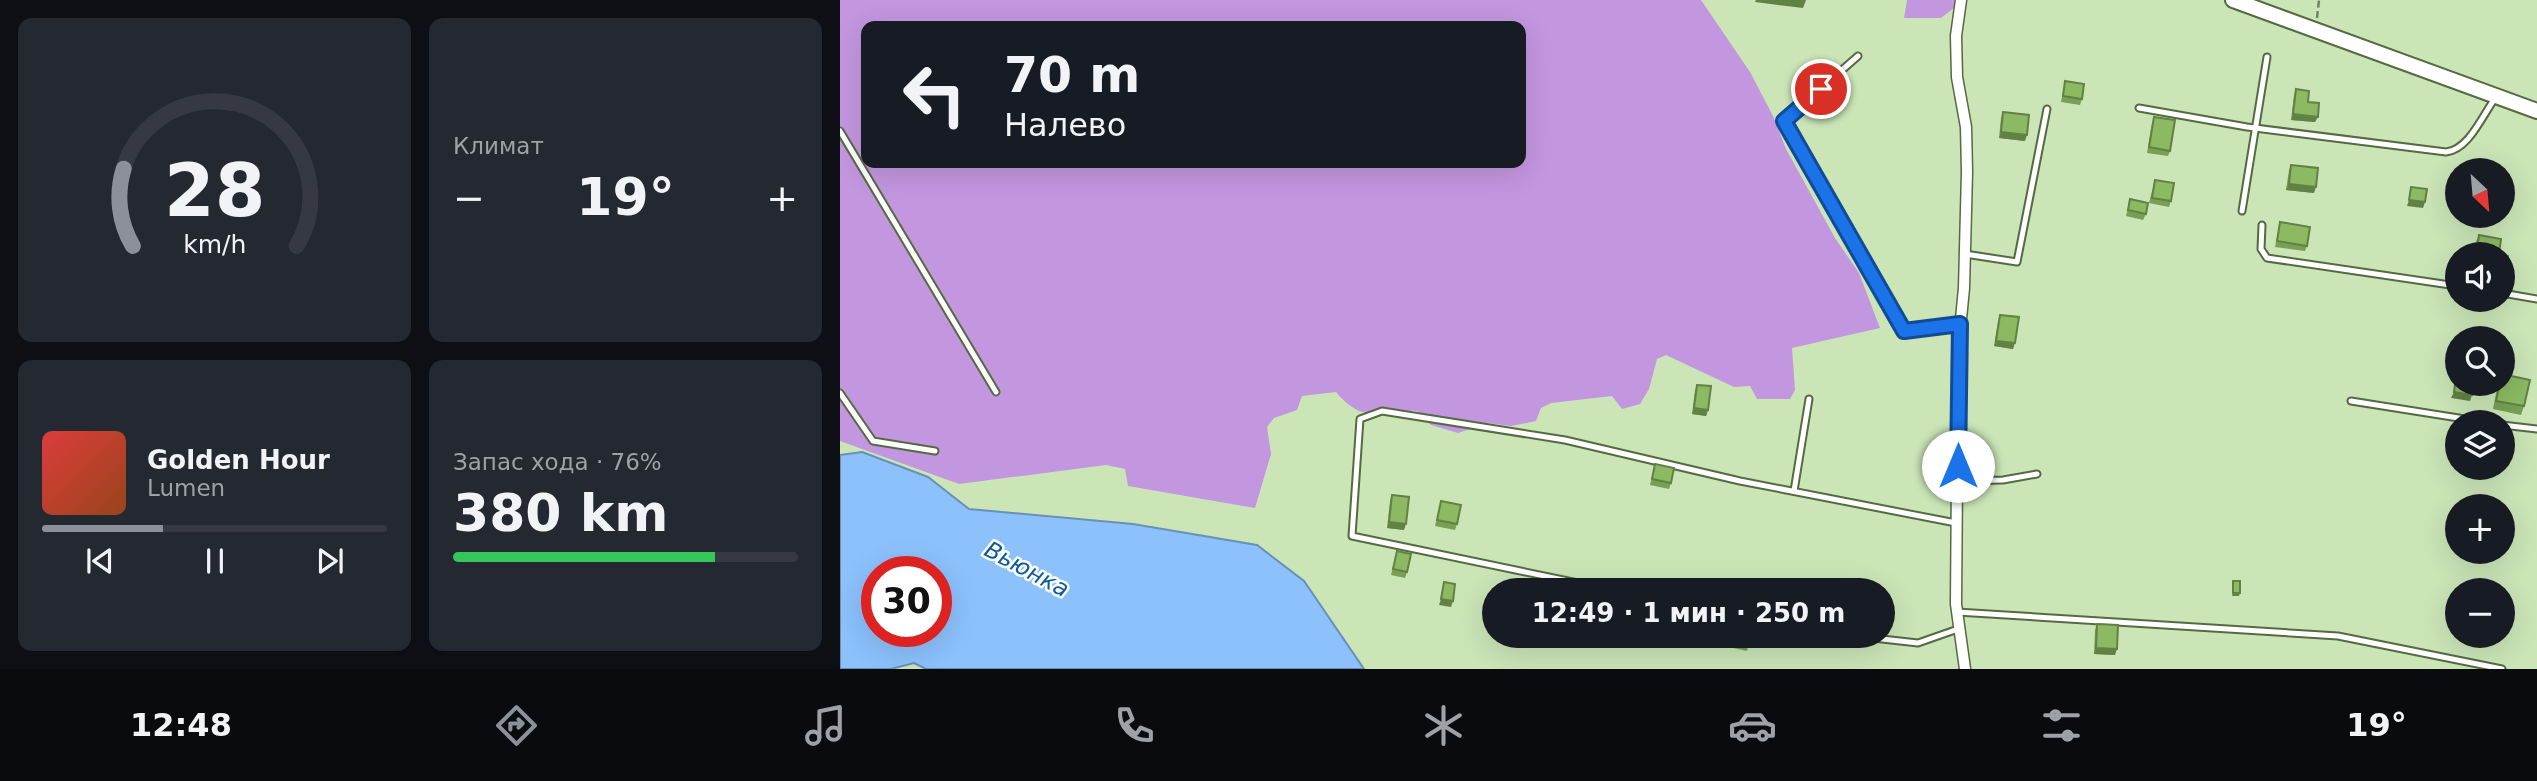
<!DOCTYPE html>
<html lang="ru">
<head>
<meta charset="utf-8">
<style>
  body { margin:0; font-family:"DejaVu Sans",sans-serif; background:#242831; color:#f1f3f6; height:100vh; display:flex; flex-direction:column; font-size:26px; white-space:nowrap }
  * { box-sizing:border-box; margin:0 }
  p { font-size:23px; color:#9ea1a6 }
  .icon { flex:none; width:38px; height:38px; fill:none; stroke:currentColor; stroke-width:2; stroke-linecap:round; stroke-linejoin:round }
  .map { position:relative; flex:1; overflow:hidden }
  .panel { display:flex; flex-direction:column; gap:18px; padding:18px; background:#0d0f14; width:840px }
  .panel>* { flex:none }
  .banner { position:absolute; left:21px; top:21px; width:665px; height:147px; border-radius:14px; box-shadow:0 7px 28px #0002; background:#171b24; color:#f1f3f6; overflow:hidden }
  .needle { width:46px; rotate:154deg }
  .buttons { position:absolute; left:1605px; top:158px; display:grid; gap:14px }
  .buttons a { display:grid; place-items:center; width:70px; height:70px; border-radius:50%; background:#171b24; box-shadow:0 7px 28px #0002; font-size:35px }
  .speed { position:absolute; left:21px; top:556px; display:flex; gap:14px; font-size:35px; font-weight:700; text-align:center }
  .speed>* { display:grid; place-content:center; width:91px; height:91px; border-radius:50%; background:#171b24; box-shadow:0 7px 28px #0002; line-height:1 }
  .speed .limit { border:10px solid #d22; background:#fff; color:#111 }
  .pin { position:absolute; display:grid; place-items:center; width:60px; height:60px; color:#fff; margin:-30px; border:4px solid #fff; border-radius:50%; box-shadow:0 2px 7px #0007 }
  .me { position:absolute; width:77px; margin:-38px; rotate:0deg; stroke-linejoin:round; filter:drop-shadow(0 0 5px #0008) }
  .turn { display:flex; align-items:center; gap:24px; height:147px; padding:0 28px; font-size:32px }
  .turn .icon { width:91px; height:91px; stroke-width:2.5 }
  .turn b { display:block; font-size:49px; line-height:60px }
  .big { font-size:52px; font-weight:700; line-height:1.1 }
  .panel .widget { flex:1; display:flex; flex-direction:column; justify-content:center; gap:10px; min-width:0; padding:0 24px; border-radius:14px; background:#242831 }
  .panel .dial { align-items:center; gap:0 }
  .dial svg { height:182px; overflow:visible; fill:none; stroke:#363941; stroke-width:7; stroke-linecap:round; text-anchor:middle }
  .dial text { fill:#f1f3f6; stroke:none }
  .song { display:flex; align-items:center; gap:21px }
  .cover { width:84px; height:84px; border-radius:10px; background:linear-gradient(135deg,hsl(0 70% 55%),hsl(20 70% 35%)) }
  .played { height:7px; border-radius:4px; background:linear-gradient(90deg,#8c9099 35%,#363941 35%) }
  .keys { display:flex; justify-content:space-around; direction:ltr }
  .heat { display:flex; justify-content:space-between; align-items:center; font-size:38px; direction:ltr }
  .charge { height:10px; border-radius:5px; background:linear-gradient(90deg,#34c759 76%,#363941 0) }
  .panel .tiles { flex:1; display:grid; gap:18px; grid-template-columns:repeat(2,1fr) }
  .trip { position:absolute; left:642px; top:578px; width:413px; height:70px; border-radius:35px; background:#171b24; box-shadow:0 7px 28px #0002; font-weight:700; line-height:70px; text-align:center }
  .menu { display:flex; height:112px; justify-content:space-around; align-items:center; background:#090b0e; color:#9ea1a6 }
  .menu .icon { width:49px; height:49px }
  .menu .selected { color:#8c9099 }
  .menu b { font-size:32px; color:#f1f3f6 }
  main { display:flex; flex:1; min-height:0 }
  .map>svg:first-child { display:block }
</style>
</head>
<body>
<main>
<section class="panel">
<div class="tiles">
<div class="widget dial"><svg viewBox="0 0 100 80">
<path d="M14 69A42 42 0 1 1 86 69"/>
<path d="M14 69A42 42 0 0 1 10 35" stroke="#8c9099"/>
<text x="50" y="56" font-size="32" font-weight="700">28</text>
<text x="50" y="72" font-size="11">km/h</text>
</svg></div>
<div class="widget"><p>Климат</p>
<div class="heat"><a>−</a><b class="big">19°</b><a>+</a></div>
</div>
<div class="widget">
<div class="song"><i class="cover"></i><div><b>Golden Hour</b><p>Lumen</p></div></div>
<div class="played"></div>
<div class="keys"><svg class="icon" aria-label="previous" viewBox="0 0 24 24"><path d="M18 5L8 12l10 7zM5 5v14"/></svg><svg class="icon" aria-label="pause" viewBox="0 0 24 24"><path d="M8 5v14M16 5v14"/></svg><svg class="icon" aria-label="next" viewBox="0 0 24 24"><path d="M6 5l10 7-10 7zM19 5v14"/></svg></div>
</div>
<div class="widget"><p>Запас хода · 76%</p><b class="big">380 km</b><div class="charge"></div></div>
</div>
</section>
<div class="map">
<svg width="1697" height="669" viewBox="0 0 1697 669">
  <rect width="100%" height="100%" fill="#cbe5b7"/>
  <!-- green -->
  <g fill="#c396e0" fill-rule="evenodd">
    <path d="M 0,0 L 861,0 L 910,72 L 933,116 L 946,149 L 995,238 L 1019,273 L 1040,328 L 952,348 L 955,390 L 950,399 L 917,399 L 910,386 L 894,387 L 826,355 L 817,359 L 809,389 L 800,404 L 782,409 L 772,396 L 711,403 L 701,408 L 696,421 L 671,426 L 648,423 L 618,433 L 591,425 L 577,411 C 538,408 526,427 496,392 L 462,396 L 457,410 L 434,418 L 427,427 L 431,454 L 415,508 L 288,486 L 285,469 L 266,465 L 119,484 L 0,441 ZM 26,26 L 681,26 L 681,163 L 26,163 Z"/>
    <polygon points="1067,0 1115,0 1114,8 1101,18 1064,18"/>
  </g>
  <!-- water -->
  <path fill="#8cc1fc" stroke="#6991b5" stroke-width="2" fill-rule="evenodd" d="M 22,452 L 88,477 L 129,509 L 293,524 L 417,545 L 464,581 L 524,669 L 86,669 L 74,663 L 51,669 L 0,669 L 0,455 ZM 37,572 L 96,572 L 96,632 L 37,632 Z"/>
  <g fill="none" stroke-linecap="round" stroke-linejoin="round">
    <!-- service casing -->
    <g stroke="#546a41" stroke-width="9">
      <g id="service">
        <polyline points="1018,56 944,121 1064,331 1120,324"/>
        <path d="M 1299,108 L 1407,127 L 1606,152 C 1629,150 1643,114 1656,97"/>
        <polyline points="0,131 156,392"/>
        <polyline points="1402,211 1427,57"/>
        <polyline points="1422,225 1421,249 1427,258 1617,286"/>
        <polyline points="1125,254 1177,262 1207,109"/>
        <polyline points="1662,293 1697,299"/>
        <polyline points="0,393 33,441 95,451"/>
        <polyline points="1511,401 1644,422"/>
        <polyline points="1662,425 1697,429"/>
        <polyline points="1118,481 1163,480 1197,474"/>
        <polyline points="954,491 969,399"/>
        <polyline points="772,590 512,536 520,419 542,411 725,440 900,481 1116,523"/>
        <polyline points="1117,612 1498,636 1662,669"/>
        <polyline points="1006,635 1078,643 1118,629"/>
      </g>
    </g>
    <!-- minor casing -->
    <g stroke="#546a41" stroke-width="13">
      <polyline id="minor" points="1121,0 1116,36 1117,77 1126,127 1127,172 1124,288 1118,350 1116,604 1125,669"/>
    </g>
    <!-- secondary casing -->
    <g stroke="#546a41" stroke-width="18">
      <polyline id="secondary" points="1393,0 1697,111"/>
    </g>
    <!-- path -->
    <polyline stroke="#708262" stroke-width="2.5" stroke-dasharray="7 3.5" stroke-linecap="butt" points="1477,18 1479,0"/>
    <!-- service -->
    <use href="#service" stroke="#fff" stroke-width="5"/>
    <!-- minor -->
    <use href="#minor" stroke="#fff" stroke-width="10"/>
    <!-- secondary -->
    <use href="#secondary" stroke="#fff" stroke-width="14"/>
  </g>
  <!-- wall -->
  <g fill="#789f54">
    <polygon points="1225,81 1242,99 1240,105 1221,102"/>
    <polygon points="1456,89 1468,102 1475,122 1451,120 1454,95"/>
    <polygon points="1163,112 1185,141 1159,138 1161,118"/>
    <polygon points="1314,117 1330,151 1328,156 1307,153 1312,123"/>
    <polygon points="1451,165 1474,193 1446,190 1449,170"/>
    <polygon points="1315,180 1331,201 1329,207 1309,203"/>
    <polygon points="1290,199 1306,214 1303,220 1286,216"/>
    <polygon points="1440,222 1467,246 1465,251 1435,247"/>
    <polygon points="1639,235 1659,254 1634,254 1635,244"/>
    <polygon points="1160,315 1173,349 1154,346 1158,321"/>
    <polygon points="1658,383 1662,383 1684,406 1681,415 1653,409"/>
    <polygon points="857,385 868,410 866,416 852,414 855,390"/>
    <polygon points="815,464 831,483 829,489 810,485"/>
    <polygon points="552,495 564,530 547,528 550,501"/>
    <polygon points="601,501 617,524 615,530 595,526"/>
    <polygon points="557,551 567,572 565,578 551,575"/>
    <polygon points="1257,624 1275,655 1254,654 1255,630"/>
    <polygon points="896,635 911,635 907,651 893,648"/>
  </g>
  <!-- shaded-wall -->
  <g fill="#628245">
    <polygon points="916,0 966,0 963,8 915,2"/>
    <polygon points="1453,114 1478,117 1475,122 1451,120"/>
    <polygon points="1161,132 1187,135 1185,141 1159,138"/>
    <polygon points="1449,184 1476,187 1474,193 1446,190"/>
    <polygon points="1569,200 1585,202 1583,208 1567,206"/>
    <polygon points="1156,341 1175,343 1173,349 1154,346"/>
    <polygon points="1614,392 1632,395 1630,401 1611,398"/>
    <polygon points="854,408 868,410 866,416 852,414"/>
    <polygon points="549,522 566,524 564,530 547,528"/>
    <polygon points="1393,593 1400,593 1399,596 1392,596"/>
    <polygon points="601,599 613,601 611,607 599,605"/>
    <polygon points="1256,648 1277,649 1275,655 1254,654"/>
  </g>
  <!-- building -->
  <g fill="#8cb962" stroke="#628245" stroke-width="2">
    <polygon points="1225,81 1244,84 1242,99 1223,96"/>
    <polygon points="1456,89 1469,91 1468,102 1479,103 1478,117 1453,114"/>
    <polygon points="1163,112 1189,115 1187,135 1161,132"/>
    <polygon points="1314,117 1335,120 1330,151 1309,147"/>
    <polygon points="1451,165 1478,168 1476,187 1449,184"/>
    <polygon points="1315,180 1334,183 1331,201 1312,198"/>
    <polygon points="1571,187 1587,189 1585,202 1569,200"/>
    <polygon points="1290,199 1308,203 1306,214 1288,210"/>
    <polygon points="1440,222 1470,227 1467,246 1437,241"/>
    <polygon points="1639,235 1661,239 1659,254 1636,254"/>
    <polygon points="1662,255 1668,256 1665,270 1662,270"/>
    <polygon points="1160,315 1179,317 1175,343 1156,341"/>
    <polygon points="1662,374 1690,380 1684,406 1656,401 1660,383 1662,383"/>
    <polygon points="1616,377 1617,377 1617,383 1634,383 1632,395 1614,392"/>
    <polygon points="857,385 871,386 868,410 854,408"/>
    <polygon points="815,464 834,468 831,483 812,479"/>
    <polygon points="552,495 569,497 566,524 549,522"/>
    <polygon points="601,501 621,505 617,524 597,520"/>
    <polygon points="557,551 571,554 567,572 553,569"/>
    <rect x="1393" y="581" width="7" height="12"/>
    <polygon points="604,582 615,584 613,601 601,599"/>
    <polygon points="956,582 971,585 970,590 954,590"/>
    <polygon points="1257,624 1278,625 1277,649 1256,648"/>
    <polygon points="897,635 911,635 909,645 895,642"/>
  </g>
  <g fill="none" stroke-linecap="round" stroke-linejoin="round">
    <!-- route casing -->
    <g stroke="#114b97" stroke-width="18">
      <polyline id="route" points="981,89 944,121 1064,331 1120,324 1118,466"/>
    </g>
    <!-- route -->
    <use href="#route" stroke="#1a73e8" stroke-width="12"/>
  </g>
  <g text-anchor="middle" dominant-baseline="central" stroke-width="5" stroke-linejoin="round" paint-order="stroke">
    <!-- water labels -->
    <g font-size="23" font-style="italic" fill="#0f5899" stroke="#f9fef5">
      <text transform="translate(187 569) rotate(28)">Вьюнка</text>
    </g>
  </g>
</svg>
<div class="buttons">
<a><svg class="needle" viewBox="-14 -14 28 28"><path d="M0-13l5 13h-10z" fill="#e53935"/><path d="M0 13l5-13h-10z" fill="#9ea1a6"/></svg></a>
<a><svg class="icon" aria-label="sound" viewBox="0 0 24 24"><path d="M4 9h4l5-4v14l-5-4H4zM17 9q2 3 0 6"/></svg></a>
<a><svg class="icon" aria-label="search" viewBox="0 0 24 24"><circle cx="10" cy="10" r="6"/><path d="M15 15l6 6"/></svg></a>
<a><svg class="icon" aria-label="layers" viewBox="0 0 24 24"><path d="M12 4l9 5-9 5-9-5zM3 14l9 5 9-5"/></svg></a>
<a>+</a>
<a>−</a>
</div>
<div class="speed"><div class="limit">30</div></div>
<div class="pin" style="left:981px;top:89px;background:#d93025"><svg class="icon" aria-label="arrive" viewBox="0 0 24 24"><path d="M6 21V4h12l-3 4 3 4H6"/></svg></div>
<svg class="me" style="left:1118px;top:466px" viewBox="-20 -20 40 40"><circle r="19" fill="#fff"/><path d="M0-13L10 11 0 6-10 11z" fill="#1a73e8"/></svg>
<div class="trip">12:49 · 1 мин · 250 m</div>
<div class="banner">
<div class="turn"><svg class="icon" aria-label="left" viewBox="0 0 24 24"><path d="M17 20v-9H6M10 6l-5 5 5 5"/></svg><div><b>70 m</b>Налево</div></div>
</div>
</div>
</main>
<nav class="menu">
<b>12:48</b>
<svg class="icon selected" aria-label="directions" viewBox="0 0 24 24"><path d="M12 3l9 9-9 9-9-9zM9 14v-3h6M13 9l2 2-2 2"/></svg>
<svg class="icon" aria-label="music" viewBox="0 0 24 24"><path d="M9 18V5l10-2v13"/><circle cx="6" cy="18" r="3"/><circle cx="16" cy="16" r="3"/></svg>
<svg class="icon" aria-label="phone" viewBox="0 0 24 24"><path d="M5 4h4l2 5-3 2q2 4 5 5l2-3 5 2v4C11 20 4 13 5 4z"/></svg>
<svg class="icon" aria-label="climate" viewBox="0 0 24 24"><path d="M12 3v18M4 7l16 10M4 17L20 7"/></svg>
<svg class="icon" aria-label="car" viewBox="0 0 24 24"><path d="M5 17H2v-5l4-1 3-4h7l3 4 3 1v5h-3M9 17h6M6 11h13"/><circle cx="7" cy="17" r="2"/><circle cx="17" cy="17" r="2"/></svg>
<svg class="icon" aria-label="filters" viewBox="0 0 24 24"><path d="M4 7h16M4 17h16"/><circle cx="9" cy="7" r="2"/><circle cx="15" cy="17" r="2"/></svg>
<b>19°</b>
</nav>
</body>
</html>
